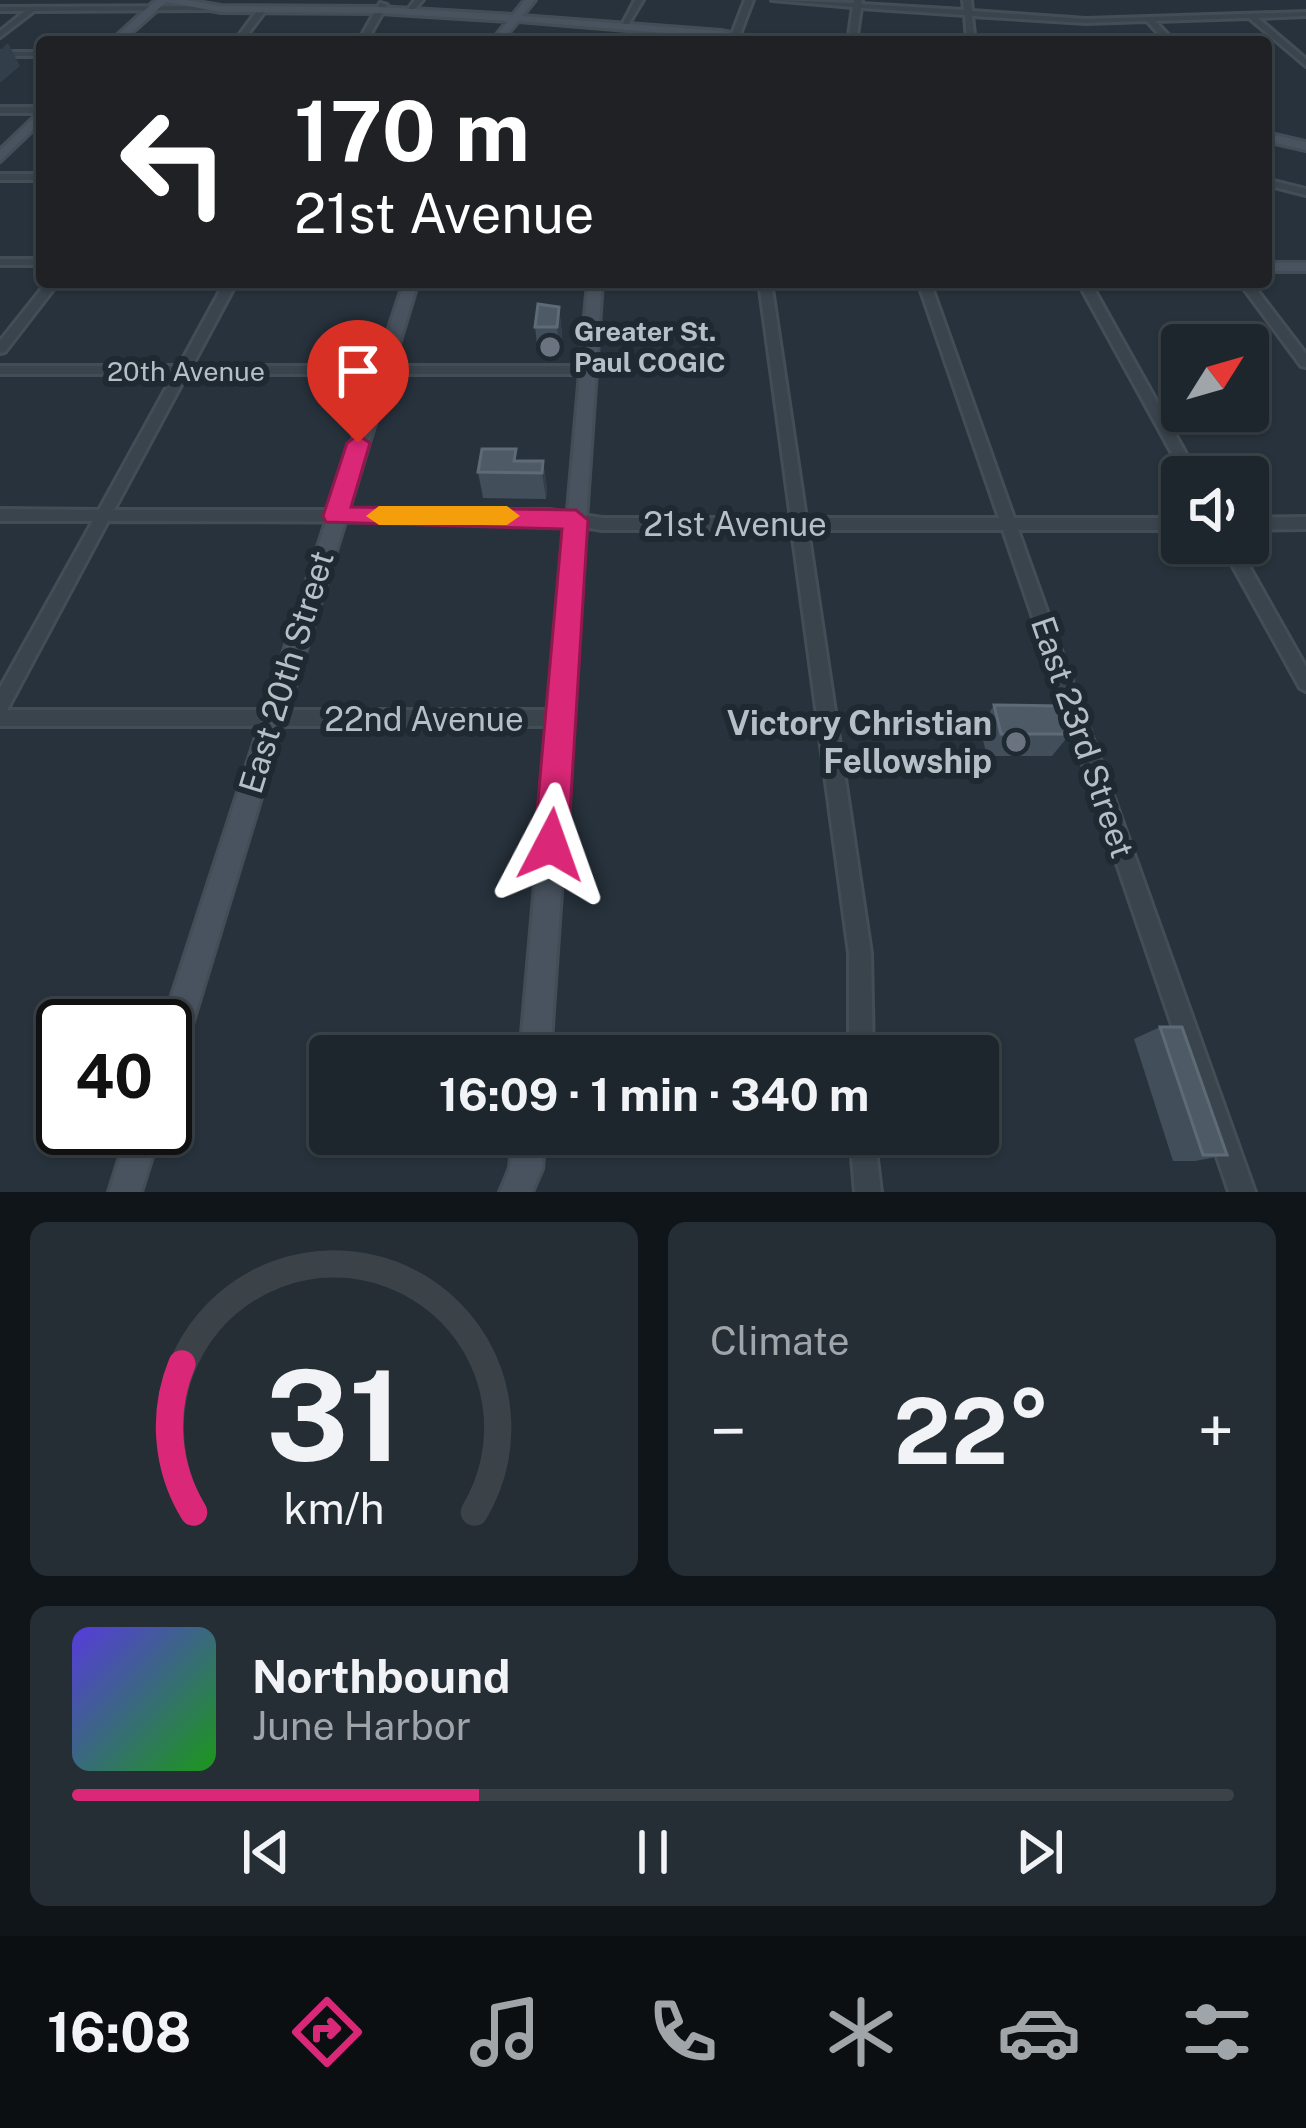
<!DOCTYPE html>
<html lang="en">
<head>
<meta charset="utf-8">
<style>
  body { margin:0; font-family:"Public Sans",sans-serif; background:#252e35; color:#f1f3f6; height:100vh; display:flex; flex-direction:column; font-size:45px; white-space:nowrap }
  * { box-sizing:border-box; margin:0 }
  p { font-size:39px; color:#a0a5aa }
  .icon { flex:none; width:66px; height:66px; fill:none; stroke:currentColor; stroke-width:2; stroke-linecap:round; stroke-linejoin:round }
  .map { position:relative; height:1192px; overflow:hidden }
  .drawer { display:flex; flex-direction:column; gap:30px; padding:30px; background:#101519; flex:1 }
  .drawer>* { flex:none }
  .guide { position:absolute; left:36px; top:36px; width:1236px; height:252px; border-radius:12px; box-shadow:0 3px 9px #0004,0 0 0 3px #3b4349; background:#202124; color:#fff; overflow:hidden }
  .needle { width:78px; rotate:53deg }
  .buttons { position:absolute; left:1161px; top:324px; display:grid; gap:24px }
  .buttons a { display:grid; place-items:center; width:108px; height:108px; border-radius:12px; background:#1d262d; box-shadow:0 3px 9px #0004,0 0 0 3px #3b4349; font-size:60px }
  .speed { position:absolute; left:36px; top:999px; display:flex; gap:24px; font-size:60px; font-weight:700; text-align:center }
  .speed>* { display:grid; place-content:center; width:156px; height:156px; border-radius:50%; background:#1d262d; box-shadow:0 3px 9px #0004,0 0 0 3px #3b4349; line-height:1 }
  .speed .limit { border:6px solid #111; border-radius:18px; background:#fff; color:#111 }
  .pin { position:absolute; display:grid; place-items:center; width:102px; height:102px; color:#fff; margin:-123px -51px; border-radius:50% 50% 50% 0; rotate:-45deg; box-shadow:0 0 12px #0007 }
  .pin .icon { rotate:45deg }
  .me { position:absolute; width:132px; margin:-66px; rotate:4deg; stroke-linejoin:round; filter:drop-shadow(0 0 9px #0008) }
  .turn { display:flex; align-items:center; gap:42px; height:252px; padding:0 60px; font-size:54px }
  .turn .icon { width:156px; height:156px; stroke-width:2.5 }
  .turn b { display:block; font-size:84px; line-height:102px }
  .big { font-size:90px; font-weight:700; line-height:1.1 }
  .drawer .tile { flex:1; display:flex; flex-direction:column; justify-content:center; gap:18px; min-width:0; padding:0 42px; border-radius:18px; background:#252e35 }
  .drawer .dial { align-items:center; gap:0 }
  .dial svg { height:312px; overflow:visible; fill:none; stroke:#3b4349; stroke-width:7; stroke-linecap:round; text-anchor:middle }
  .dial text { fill:#f1f3f6; stroke:none }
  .song { display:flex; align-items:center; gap:36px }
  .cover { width:144px; height:144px; border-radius:18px; background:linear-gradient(135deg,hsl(250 70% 55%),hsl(120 70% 35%)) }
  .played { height:12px; border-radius:6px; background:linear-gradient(90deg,#db2777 35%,#3b4349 35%) }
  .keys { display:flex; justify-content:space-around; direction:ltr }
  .heat { display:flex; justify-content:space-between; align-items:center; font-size:66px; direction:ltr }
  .drawer .tiles { flex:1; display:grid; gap:30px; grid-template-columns:1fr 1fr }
  .tile:last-child { grid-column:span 2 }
  .trip { position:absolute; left:309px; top:1035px; width:690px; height:120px; border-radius:12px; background:#1d262d; box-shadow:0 3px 9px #0004,0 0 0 3px #3b4349; font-weight:700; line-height:120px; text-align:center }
  .tabs { display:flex; height:192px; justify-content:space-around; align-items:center; background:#0c0f12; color:#a0a5aa }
  .tabs .icon { width:84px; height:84px }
  .tabs .selected { color:#db2777 }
  .tabs b { font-size:54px; color:#f1f3f6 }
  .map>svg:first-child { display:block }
</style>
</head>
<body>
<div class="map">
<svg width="1306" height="1192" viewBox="0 0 1306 1192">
  <rect width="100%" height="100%" fill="#27323c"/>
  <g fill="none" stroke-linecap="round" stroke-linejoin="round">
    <!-- street casing -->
    <g stroke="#434d56" stroke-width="6">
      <g id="street">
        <polygon points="415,0 423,0 411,13 405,13"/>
        <polygon points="635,0 643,0 628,25 622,25"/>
        <polygon points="745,0 753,0 737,42 729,42"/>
        <polygon points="772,0 854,3 854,0 862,0 861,4 964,10 963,0 971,0 972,11 1086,19 1306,12 1306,16 1258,18 1306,59 1306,66 1249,18 1155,21 1175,42 1166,42 1147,21 1086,23 972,16 975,42 967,42 965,15 861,8 856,42 848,42 853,7"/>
        <polygon points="380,3 387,5 366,42 358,42"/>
        <polygon points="207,6 210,10 34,11 0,37 0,31 25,11 0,11 0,7"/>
        <polygon points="259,8 266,10 242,42 234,42"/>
        <rect x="0" y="52" width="42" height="4"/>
        <rect x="0" y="107" width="42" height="6"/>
        <rect x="0" y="174" width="42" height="6"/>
        <polygon points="1266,179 1306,189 1306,195 1266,185"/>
        <rect x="0" y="259" width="42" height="6"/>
        <polygon points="47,282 59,282 5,352 0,353 0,341"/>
        <polygon points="225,282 237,282 192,366 587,366 594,370 587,374 187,374 114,510 550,510 602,518 791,518 759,282 771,282 806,518 999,518 918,282 930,282 1014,518 1182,518 1182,530 1018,530 1255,1192 1229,1192 1003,530 808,530 871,953 873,1056 849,1056 849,953 792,530 602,530 550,522 108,521 7,710 560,710 566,712 569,718 566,724 560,726 0,726 0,688 93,521 0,521 0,509 99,510 174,374 0,374 0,366 179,366"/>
        <polygon points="1078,282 1090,282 1199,477 1185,477"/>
        <polygon points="1239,282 1251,282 1306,354 1306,367 1301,366"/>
        <polygon points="1306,517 1306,529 1248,530 1248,518"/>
        <polygon points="1220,543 1236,543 1306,667 1306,691 1300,688"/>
        <polygon points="850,1134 874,1134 881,1192 855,1192"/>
      </g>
    </g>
    <!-- secondary casing -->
    <g stroke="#434d56" stroke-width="6">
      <g id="secondary">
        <polygon points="156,0 186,0 221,6 379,7 513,15 525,0 535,0 522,16 721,31 774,42 518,21 501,42 491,42 508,21 379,13 221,12 166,2 121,42 110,42"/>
        <polygon points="42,110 42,121 0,161 0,150"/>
        <polygon points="1266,133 1306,142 1306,150 1266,141"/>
        <rect x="1266" y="263" width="40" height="8"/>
        <polygon points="404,282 418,282 180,1064 176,1075 165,1079 165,1026 162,1026"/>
        <polygon points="588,282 602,282 550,1056 520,1056"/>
        <polygon points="129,1128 161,1128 141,1192 109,1192"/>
        <polygon points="513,1134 545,1134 542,1169 532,1192 500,1192 510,1168"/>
      </g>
    </g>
    <!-- street -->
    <use href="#street" fill="#3a444d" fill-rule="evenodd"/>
    <!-- secondary -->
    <use href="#secondary" fill="#49535f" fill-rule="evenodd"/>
  </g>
  <!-- wall -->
  <g fill="#424e5a">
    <polygon points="559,307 562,334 560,354 538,354 535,327"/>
    <polygon points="518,461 543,461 547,488 546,499 483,498 478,472"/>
    <polygon points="994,705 1070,734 1052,756 987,756 980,728"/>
    <polygon points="1160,1027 1227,1155 1195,1161 1173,1161 1134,1039"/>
  </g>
  <!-- shaded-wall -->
  <g fill="#323e49">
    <polygon points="8,43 20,66 0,83 0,50"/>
    <polygon points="559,307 562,334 560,354 557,327"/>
    <polygon points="543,461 547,488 546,499 542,473"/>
  </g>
  <!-- building -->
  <g fill="#4e5b66" stroke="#5e6a75" stroke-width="3">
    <polygon points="538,304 559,307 557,327 535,327"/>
    <polygon points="482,449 516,449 514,461 543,461 542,473 478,472"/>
    <polygon points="994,705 1060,706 1070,734 1001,734"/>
    <polygon points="1160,1027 1182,1027 1227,1155 1203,1155"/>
  </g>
  <!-- route -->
  <polygon fill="#db2777" stroke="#8e194d" stroke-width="3" points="358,435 370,443 351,507 576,510 588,520 568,845 563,857 551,861 539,857 534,845 562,529 326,522 323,516 347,443"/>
  <!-- slow -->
  <polygon fill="#f59e0b" points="379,506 507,506 520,516 507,525 379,525 366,516"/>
  <!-- markers -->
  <g fill="#6b7280" stroke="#1f2932" stroke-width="4.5">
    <circle cx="550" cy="347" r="12"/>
    <circle cx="1016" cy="742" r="12"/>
  </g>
  <g text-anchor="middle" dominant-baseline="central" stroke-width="12" stroke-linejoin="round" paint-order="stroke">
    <!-- far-poi labels -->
    <g font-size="27" font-weight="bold" fill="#b6bfc8" stroke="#1f2932" text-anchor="start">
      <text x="574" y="331">Greater St.<tspan x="574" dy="31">Paul COGIC</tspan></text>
    </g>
    <!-- far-street labels -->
    <g font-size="27" fill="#b6bfc8" stroke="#1f2932">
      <text x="186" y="371">20th Avenue</text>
    </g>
    <!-- street labels -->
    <g font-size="33" fill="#b6bfc8" stroke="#1f2932">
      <text x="735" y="524">21st Avenue</text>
      <text transform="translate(286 672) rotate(-73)">East 20th Street</text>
      <text x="424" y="719">22nd Avenue</text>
      <text transform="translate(1083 737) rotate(71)">East 23rd Street</text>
    </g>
    <!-- poi labels -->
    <g font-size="33" font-weight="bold" fill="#b6bfc8" stroke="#1f2932" text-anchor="end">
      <text x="992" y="723">Victory Christian<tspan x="992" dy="38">Fellowship</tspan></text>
    </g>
  </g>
</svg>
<div class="buttons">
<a><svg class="needle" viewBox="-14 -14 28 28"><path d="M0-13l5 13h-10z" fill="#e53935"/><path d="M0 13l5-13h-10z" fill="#a0a5aa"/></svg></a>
<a><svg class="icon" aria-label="sound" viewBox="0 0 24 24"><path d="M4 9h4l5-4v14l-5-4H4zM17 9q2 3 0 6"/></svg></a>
</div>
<div class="speed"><div class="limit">40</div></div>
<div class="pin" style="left:358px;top:443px;background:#d93025"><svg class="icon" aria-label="arrive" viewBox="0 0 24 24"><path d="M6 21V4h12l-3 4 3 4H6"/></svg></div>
<svg class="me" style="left:551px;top:845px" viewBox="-20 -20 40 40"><path d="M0-17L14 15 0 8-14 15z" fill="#db2777" stroke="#fff" stroke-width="4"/></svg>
<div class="trip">16:09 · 1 min · 340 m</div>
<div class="guide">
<div class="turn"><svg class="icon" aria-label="left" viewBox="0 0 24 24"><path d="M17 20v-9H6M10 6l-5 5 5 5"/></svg><div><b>170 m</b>21st Avenue</div></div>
</div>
</div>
<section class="drawer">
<div class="tiles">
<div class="tile dial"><svg viewBox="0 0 100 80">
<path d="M14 69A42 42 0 1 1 86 69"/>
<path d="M14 69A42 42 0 0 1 11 31" stroke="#db2777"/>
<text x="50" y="56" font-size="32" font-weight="700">31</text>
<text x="50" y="72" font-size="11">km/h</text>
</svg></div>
<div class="tile"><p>Climate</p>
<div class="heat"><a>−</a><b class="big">22°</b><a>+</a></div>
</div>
<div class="tile">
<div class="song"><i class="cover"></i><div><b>Northbound</b><p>June Harbor</p></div></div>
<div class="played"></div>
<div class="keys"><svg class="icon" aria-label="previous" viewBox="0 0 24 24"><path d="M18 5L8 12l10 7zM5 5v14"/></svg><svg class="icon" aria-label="pause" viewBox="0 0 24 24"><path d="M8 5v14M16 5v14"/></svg><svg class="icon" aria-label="next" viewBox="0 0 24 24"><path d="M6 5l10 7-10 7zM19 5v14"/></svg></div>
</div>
</div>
</section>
<nav class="tabs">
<b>16:08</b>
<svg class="icon selected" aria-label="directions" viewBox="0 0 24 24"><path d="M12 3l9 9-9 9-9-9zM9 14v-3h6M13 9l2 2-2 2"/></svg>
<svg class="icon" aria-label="music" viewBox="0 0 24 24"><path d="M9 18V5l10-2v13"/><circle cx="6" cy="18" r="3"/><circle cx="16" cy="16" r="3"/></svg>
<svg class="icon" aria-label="phone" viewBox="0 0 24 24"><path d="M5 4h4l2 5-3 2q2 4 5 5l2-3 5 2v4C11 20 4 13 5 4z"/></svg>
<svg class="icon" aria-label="climate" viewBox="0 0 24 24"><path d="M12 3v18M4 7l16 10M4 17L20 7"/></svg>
<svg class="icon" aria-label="car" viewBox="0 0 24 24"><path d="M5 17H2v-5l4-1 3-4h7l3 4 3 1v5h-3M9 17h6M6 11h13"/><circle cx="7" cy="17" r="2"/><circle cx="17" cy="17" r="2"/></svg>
<svg class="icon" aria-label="filters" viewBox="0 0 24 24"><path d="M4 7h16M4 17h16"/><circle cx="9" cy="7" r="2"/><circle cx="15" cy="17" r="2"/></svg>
</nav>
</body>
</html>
